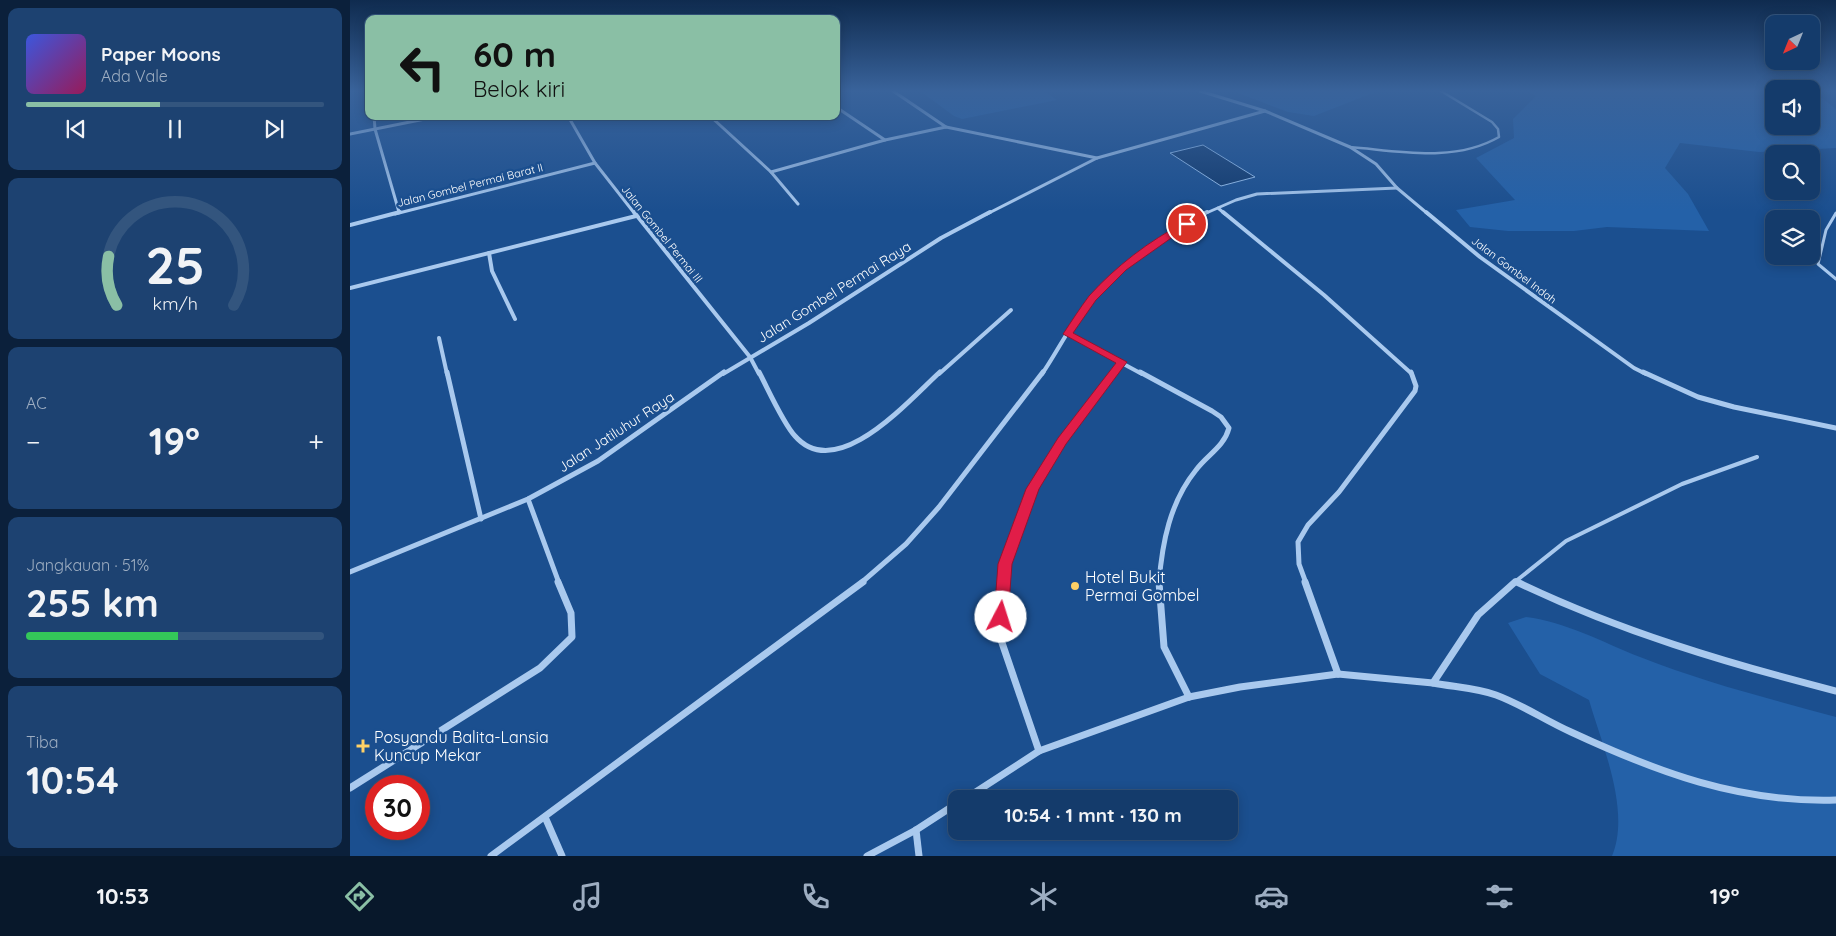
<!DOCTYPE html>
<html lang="id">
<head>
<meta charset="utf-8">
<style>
  body { margin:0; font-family:Quicksand,sans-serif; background:#1d4271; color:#f1f3f6; height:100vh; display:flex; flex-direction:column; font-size:19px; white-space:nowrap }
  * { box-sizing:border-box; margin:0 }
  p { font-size:16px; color:#9dadc1 }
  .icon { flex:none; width:28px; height:28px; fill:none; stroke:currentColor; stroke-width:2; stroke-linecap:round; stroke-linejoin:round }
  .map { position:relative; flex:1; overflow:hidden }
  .side { display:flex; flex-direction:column; gap:8px; padding:8px; background:#0b203b; width:350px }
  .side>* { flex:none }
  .guide { position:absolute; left:15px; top:15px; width:475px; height:105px; border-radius:10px; box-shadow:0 2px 12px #0003,0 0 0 1px #33557e; background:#8abfa5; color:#111; overflow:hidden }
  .needle { width:32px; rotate:223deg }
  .tools { position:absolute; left:1415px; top:15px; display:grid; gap:10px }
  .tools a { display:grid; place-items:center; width:55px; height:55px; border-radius:10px; background:#143b6b; box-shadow:0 2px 12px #0003,0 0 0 1px #33557e; font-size:25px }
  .speed { position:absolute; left:15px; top:775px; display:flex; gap:10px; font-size:25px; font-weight:700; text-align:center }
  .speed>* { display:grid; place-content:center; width:65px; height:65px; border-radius:50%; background:#143b6b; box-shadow:0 2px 12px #0003,0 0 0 1px #33557e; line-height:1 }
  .speed .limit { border:8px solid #d22; background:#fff; color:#111 }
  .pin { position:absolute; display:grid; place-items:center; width:42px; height:42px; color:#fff; margin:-21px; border:2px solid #fff; border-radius:50%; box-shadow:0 1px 5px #0007 }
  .me { position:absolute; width:55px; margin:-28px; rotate:5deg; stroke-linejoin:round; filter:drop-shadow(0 0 4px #0008) }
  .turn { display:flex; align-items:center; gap:18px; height:105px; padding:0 25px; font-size:22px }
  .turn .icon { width:65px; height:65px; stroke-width:2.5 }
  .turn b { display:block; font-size:35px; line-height:42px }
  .big { font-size:38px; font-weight:800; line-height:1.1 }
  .side .card { flex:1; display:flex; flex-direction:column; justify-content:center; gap:8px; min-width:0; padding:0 18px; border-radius:10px; background:#1d4271 }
  .side .dial { align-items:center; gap:0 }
  .dial svg { height:130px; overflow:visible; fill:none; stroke:#33557e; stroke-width:7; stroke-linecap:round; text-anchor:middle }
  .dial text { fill:#f1f3f6; stroke:none }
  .song { display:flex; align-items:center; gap:15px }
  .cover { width:60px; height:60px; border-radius:8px; background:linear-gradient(135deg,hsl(230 70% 55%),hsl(330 70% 35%)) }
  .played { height:5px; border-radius:2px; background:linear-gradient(90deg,#8abfa5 45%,#33557e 45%) }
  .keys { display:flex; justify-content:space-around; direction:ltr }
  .heat { display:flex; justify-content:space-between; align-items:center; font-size:28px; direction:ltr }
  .charge { height:8px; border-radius:4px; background:linear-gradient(90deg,#34c759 51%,#33557e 0) }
  .trip { position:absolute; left:598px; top:790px; width:290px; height:50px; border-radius:10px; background:#143b6b; box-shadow:0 2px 12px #0003,0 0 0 1px #33557e; font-weight:800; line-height:50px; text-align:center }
  .tabs { display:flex; height:80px; justify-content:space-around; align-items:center; background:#08182b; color:#9dadc1 }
  .tabs .icon { width:35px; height:35px }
  .tabs .active { color:#8abfa5 }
  .tabs b { font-size:22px; color:#f1f3f6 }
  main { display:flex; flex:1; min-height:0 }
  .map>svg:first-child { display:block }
</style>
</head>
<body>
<main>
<section class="side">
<div class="card">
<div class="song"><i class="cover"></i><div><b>Paper Moons</b><p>Ada Vale</p></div></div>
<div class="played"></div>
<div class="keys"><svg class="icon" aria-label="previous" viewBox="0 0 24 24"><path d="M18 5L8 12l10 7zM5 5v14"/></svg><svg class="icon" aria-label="pause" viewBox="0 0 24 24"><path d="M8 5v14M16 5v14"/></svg><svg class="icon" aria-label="next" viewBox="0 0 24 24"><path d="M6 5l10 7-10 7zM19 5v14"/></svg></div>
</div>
<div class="card dial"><svg viewBox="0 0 100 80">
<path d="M14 69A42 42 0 1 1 86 69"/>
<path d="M14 69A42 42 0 0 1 9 39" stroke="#8abfa5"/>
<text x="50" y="56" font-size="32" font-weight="700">25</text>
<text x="50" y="72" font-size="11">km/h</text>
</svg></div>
<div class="card"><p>AC</p>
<div class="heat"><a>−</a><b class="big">19°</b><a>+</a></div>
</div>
<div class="card"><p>Jangkauan · 51%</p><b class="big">255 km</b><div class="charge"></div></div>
<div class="card"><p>Tiba</p><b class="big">10:54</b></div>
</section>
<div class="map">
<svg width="1486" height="856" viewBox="0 0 1486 856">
  <rect width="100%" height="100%" fill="#1b4f8f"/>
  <!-- green -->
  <g fill="#2461a8">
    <polygon points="570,91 694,91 707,100 612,119 604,116"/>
    <polygon points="883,91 1028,91 964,116 938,112"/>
    <polygon points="1178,91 1424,91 1424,126 1461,126 1461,93 1469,96 1486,109 1486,148 1409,152 1330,143 1315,168 1338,194 1359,231 1257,227 1224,231 1158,231 1120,227 1106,210 1165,200 1126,158 1164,138 1163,119 1186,96"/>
    <path d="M 1176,617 C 1216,622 1252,642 1290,657 C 1353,682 1420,699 1486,717 L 1486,856 L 1262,856 C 1281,811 1252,745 1239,700 L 1190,674 L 1158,623 Z"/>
  </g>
  <!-- water -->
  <polygon fill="#123a6d" stroke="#9cc4f0" points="853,145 905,177 871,186 820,153"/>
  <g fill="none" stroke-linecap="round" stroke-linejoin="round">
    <!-- service-far2 -->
    <path stroke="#a9c9ee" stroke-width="2.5" d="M 1000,147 C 1049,151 1104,163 1149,137 L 1148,129 L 1142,122 L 1091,91"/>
    <!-- service-far1 -->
    <polyline stroke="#a9c9ee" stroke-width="3" points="1486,213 1476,230 1468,264 1486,279"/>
    <!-- service -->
    <polyline stroke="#a9c9ee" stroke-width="4" points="1166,581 1216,541 1332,484 1407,457"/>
    <!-- minor-far3 -->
    <g stroke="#a9c9ee" stroke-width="3">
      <polyline points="18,91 19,94"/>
      <polyline points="543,91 596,127"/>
      <polyline points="850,91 915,111 1000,147 1026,164 1047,188 1078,214"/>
      <polyline points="486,107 535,140"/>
      <polyline points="24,116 25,129 49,212"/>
      <polyline points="218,116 245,163 285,214"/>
      <polyline points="360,116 421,172 448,204"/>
      <polyline points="0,134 90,116"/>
      <polyline points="421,172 535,140 596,127 747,158"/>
      <polyline points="868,208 875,214"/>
      <polyline points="45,214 245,163"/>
      <polyline points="637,214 747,158 915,111"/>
      <polyline points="854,214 886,200 907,194 1047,188"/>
    </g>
    <!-- minor-far2 -->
    <g stroke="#a9c9ee" stroke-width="4">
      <polyline points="284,212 400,357 409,374"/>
      <polyline points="873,212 974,295 1062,374"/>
      <polyline points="1076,212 1130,257 1284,368 1296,374"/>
      <polyline points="0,225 50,212"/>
      <polyline points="139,253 142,271 165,319"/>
      <polyline points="0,288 286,216"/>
      <polyline points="718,334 792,374"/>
      <polyline points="89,338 97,374"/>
      <polyline points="373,374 459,323 591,238 640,212"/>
      <polyline points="589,374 661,310"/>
      <path d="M 692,374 C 707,352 718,329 734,309 C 765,268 811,236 857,212"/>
      <polyline points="763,374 772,362"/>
    </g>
    <!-- minor-far1 -->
    <g stroke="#a9c9ee" stroke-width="5">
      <polyline points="97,372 131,519"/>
      <path d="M 409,372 C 418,389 433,423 445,436 C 487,484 559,400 590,372"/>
      <path d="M 790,372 L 862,411 L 871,417 L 879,428 C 874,447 857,455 846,470 C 820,502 812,543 809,583"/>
      <polyline points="1293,372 1348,397 1384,407 1486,428"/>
      <polyline points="178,499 209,583"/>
      <polyline points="0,572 178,499 248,461 374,372"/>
      <polyline points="511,583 556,544 589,507 693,372"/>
      <polyline points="653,583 655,565 683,489 712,441 764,372"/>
      <polyline points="956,583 949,564 948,542 958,525 989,492 1065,391 1066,386 1061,372"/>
      <polyline points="1164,583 1166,581 1170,583"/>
    </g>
    <!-- minor -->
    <g stroke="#a9c9ee" stroke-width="7">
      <polyline points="654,582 649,634 689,751"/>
      <polyline points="809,582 814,647 839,697"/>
      <polyline points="955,582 988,674"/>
      <path d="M 1165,582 L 1128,615 L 1083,683 C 1104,687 1126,688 1146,695 C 1173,705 1196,721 1221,732 C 1307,772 1389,803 1486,800"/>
      <path d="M 1167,582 C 1269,631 1376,663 1486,691"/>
      <polyline points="0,788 190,668 222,637 221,613 208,582"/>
      <polyline points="615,799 689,751 839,697 890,687 988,674 1083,683"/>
      <polyline points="195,817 212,856"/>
      <polyline points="566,830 569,856"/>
      <polyline points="141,856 513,582"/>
      <polyline points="517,856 566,830 606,804"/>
    </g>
  </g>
  <!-- sky -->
  <linearGradient id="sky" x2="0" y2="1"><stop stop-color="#0f2b4f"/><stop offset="0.43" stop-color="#39639b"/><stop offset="1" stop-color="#39639b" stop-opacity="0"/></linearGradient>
  <rect width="1486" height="211" fill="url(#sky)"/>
  <!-- route -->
  <path fill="#e11d48" stroke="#92132f" d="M 834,223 L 841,224 L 776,270 L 746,300 L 723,333 L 777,362 L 716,444 L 689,489 L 662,564 L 658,617 L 656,621 L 651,623 L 646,621 L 644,617 L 648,564 L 676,489 L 708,438 L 766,363 L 713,334 C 721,322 730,308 739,296 C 765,267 800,240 834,223 Z"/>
  <!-- markers -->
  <g fill="#ffd166" stroke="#1b4f8f" stroke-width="2">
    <circle cx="725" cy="586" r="5"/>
    <path d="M10.5 738.5h5v5h5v5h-5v5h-5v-5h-5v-5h5z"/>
  </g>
  <g text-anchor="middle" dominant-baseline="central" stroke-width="5" stroke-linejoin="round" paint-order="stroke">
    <!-- far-street labels -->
    <g font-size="11" fill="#fff" stroke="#1b4f8f">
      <text transform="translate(120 185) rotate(-14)">Jalan Gombel Permai Barat II</text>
      <text transform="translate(312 234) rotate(51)">Jalan Gombel Permai III</text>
      <text transform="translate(1164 270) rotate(37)">Jalan Gombel Indah</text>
    </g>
    <!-- street labels -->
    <g font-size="14" fill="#fff" stroke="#1b4f8f">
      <text transform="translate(484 292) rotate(-32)">Jalan Gombel Permai Raya</text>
      <text transform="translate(266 432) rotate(-33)">Jalan Jatiluhur Raya</text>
    </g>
    <!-- near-poi labels -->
    <g font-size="16" fill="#fff" stroke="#1b4f8f" text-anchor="start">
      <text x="735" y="577">Hotel Bukit<tspan x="735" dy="18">Permai Gombel</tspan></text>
      <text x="24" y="737">Posyandu Balita-Lansia<tspan x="24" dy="18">Kuncup Mekar</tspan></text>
    </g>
  </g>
</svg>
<div class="tools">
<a><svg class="needle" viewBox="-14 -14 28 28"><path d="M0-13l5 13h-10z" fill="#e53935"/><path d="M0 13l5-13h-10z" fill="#9dadc1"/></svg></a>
<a><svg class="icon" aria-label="sound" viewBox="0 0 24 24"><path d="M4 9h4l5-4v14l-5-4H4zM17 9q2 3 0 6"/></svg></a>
<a><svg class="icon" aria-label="search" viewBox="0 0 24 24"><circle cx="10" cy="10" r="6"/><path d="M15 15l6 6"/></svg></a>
<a><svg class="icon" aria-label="layers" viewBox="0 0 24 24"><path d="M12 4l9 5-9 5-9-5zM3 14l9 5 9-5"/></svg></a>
</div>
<div class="speed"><div class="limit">30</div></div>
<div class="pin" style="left:837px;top:224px;background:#d93025"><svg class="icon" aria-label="arrive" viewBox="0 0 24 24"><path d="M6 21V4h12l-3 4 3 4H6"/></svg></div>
<svg class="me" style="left:651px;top:617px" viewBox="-20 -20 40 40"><circle r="19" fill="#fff"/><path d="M0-13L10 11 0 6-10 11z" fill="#e11d48"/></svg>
<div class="trip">10:54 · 1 mnt · 130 m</div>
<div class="guide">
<div class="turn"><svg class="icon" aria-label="left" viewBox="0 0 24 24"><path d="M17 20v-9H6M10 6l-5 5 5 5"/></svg><div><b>60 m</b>Belok kiri</div></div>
</div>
</div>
</main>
<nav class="tabs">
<b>10:53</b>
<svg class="icon active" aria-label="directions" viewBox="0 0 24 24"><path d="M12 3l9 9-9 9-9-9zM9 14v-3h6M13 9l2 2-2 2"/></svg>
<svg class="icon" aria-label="music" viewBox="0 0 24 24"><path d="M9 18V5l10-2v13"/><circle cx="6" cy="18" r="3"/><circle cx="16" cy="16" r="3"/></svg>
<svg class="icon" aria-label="phone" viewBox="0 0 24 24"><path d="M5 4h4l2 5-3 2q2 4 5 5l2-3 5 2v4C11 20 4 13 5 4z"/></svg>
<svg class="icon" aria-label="climate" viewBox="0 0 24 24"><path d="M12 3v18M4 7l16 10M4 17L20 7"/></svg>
<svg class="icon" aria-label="car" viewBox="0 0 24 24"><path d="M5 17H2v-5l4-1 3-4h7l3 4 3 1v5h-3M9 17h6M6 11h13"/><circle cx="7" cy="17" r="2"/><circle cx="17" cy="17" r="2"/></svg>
<svg class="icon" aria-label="filters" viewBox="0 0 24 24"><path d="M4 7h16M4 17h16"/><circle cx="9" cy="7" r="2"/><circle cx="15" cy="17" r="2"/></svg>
<b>19°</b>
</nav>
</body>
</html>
